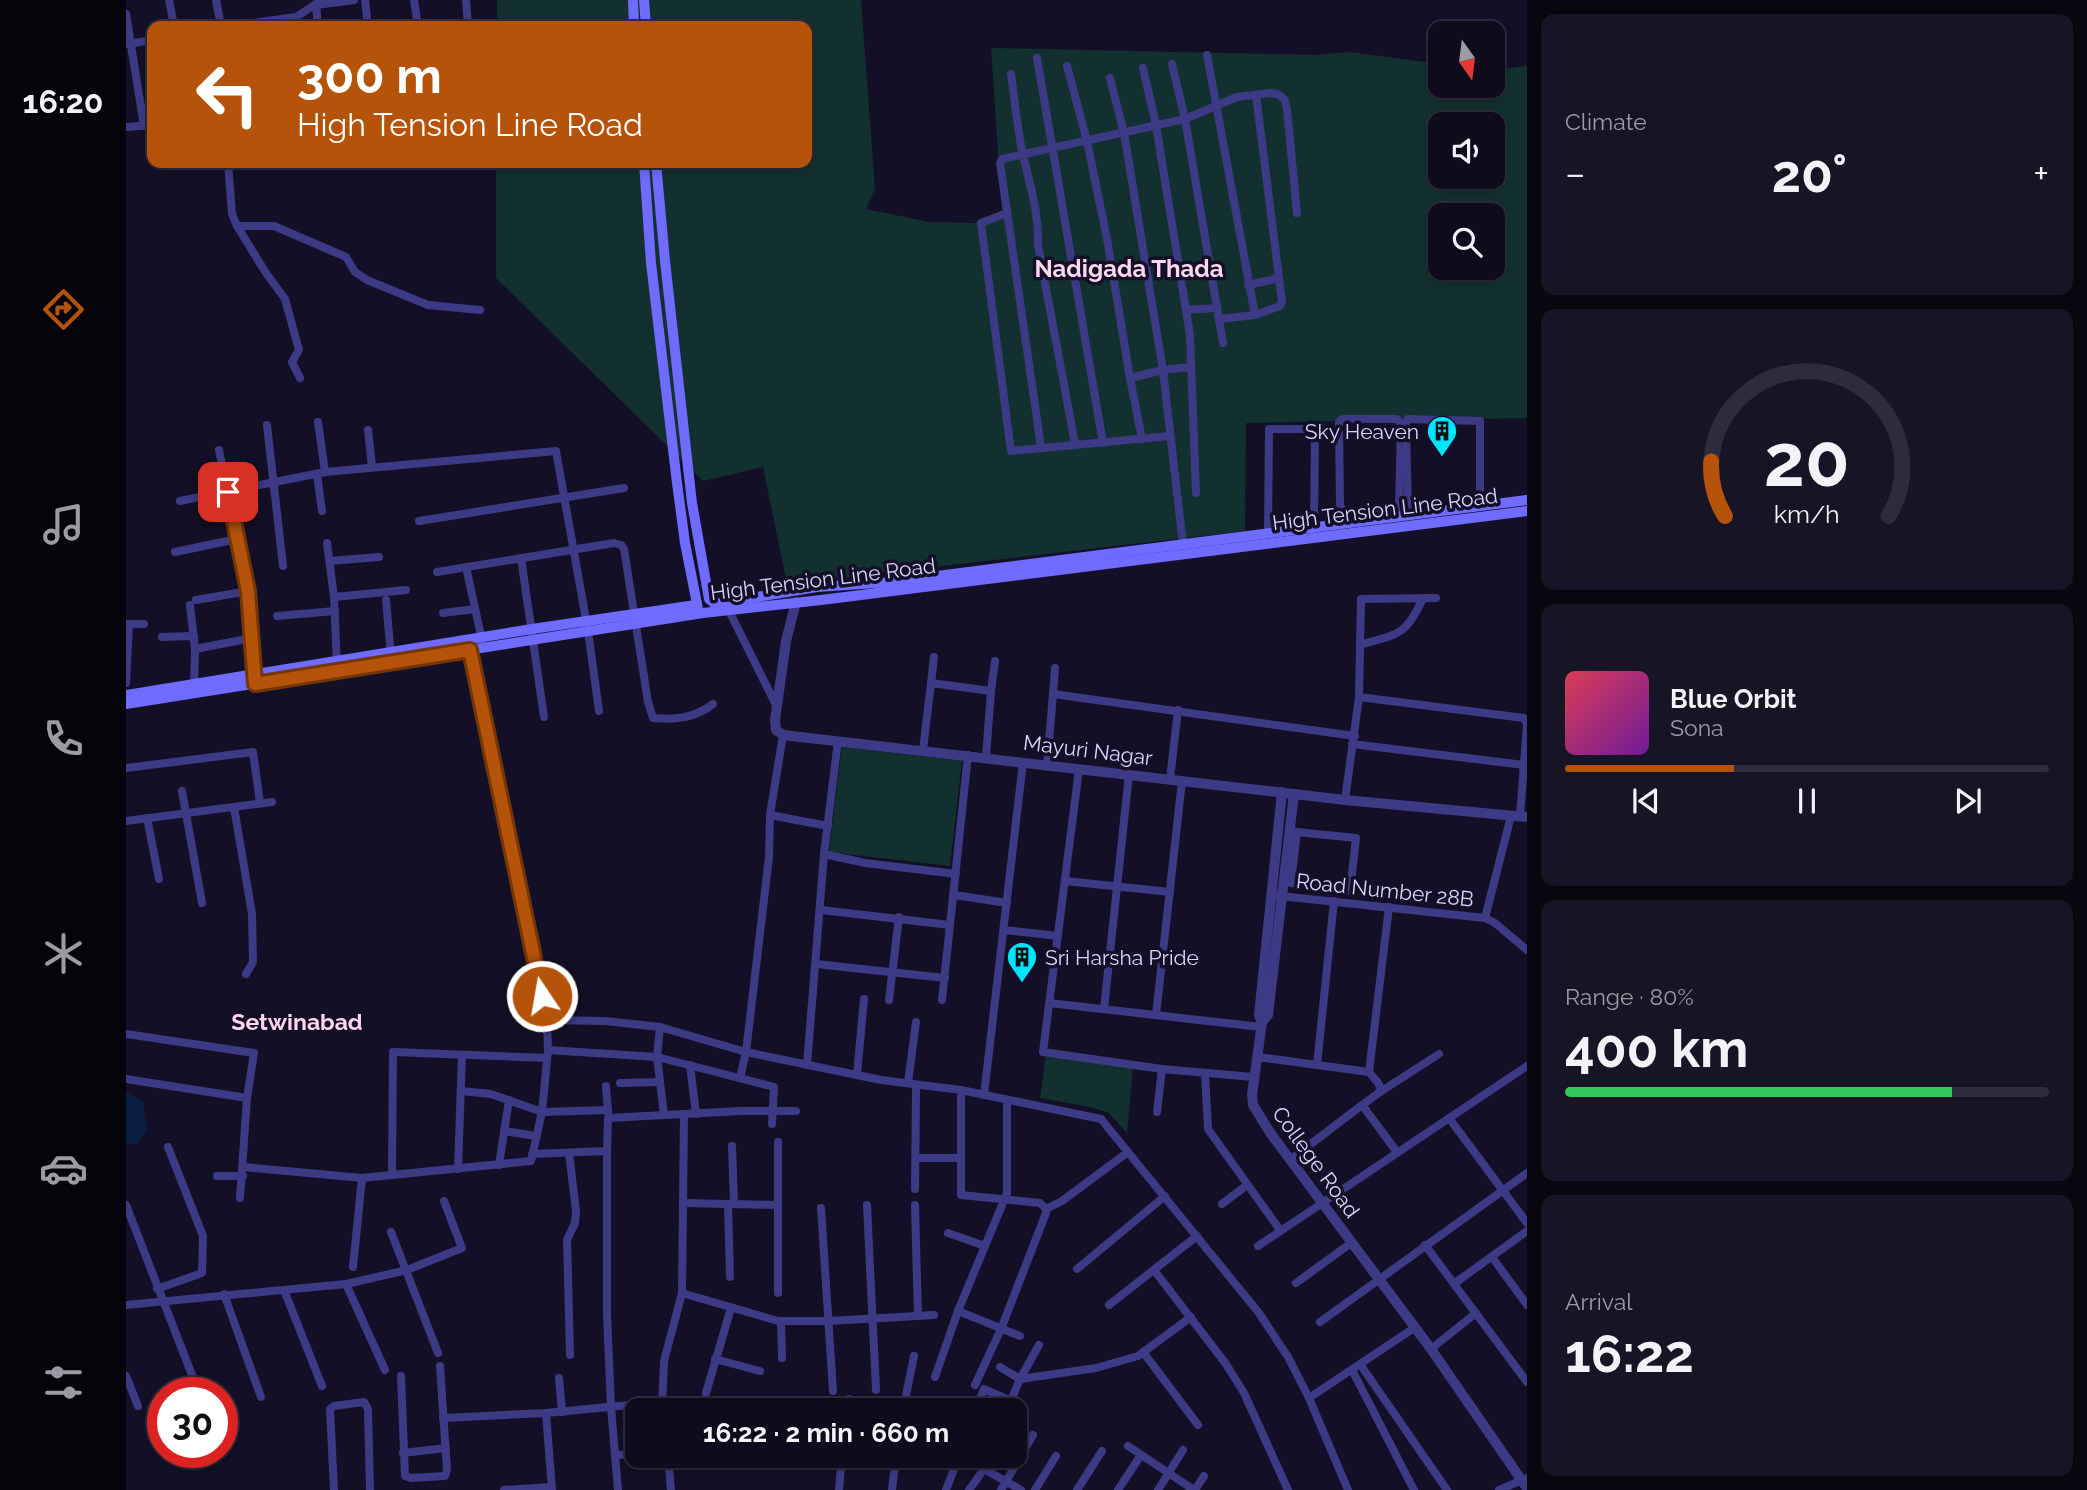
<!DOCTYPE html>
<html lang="en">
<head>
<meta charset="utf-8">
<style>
  body { margin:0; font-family:Raleway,sans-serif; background:#171425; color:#f1f3f6; height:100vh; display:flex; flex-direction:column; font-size:26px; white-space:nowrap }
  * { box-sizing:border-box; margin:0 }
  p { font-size:23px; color:#9b9ba3 }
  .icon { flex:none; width:38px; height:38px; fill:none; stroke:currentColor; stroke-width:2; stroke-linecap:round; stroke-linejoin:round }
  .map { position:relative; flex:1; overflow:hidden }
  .panel { display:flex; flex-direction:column; gap:14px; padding:14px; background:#08060f; width:560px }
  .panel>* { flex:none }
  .top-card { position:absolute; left:21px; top:21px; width:665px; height:147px; border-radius:14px; box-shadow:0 4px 10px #0003,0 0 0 2px #2e2b3b; background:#b45309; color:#fff; overflow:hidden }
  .needle { width:46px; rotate:166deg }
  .tools { position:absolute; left:1302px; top:21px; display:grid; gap:14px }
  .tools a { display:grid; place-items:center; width:77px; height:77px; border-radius:14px; background:#0e0b1c; box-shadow:0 4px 10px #0003,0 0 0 2px #2e2b3b; font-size:35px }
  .speed { position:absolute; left:21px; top:1377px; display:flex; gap:14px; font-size:35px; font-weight:700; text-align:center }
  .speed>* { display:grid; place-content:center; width:91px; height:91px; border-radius:50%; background:#0e0b1c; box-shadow:0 4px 10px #0003,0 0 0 2px #2e2b3b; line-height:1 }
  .speed .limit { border:10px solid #d22; background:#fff; color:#111 }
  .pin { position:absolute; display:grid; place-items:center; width:60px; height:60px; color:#fff; margin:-30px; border-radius:14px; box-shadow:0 4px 10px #0006 }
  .me { position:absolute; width:77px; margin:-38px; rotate:348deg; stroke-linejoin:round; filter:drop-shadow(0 0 5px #0008) }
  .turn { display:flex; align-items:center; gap:24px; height:147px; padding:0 35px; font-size:32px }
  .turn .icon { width:91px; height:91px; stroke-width:2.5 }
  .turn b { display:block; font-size:49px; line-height:60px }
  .big { font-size:52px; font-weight:700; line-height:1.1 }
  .panel .widget { flex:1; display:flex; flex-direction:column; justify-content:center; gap:10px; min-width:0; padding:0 24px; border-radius:14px; background:#171425 }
  .panel .dial { align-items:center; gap:0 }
  .dial svg { height:182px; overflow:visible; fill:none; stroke:#2e2b3b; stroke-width:7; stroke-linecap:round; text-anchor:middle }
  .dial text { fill:#f1f3f6; stroke:none }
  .song { display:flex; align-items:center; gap:21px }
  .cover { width:84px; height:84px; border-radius:10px; background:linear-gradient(135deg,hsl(350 70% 55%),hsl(280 70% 35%)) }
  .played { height:7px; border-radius:4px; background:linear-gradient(90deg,#b45309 35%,#2e2b3b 35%) }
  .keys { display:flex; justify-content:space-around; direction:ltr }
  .heat { display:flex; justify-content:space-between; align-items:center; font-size:38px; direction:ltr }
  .charge { height:10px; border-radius:5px; background:linear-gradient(90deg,#34c759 80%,#2e2b3b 0) }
  .trip { position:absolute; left:499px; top:1398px; width:402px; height:70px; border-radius:14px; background:#0e0b1c; box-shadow:0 4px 10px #0003,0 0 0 2px #2e2b3b; font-weight:700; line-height:70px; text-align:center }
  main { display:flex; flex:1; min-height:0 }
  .tab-bar { display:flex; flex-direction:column; width:126px; justify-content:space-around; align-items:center; background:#06040b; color:#9b9ba3 }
  .tab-bar .icon { width:49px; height:49px }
  .tab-bar .active { color:#b45309 }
  .tab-bar b { font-size:32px; color:#f1f3f6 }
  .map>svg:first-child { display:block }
</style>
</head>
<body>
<main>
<nav class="tab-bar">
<b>16:20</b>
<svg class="icon active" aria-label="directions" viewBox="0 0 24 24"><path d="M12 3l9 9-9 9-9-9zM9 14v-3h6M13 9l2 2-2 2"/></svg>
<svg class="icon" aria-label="music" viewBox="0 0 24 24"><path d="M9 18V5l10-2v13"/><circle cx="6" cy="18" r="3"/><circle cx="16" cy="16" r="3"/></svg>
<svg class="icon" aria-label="phone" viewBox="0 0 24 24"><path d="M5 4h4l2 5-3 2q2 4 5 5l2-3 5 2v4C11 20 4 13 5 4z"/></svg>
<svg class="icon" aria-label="climate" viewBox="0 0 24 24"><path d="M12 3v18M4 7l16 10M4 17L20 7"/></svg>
<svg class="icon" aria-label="car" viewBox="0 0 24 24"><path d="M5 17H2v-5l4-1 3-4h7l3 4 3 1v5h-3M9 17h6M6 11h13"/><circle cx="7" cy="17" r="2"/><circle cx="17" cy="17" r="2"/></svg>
<svg class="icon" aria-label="filters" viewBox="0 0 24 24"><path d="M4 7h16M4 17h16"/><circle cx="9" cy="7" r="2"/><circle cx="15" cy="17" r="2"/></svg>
</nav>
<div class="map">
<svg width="1401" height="1490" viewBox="0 0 1401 1490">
  <rect width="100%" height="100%" fill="#130f26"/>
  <!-- green -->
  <g fill="#12302f" fill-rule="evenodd">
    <path d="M 371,0 L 735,0 L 749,189 L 740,209 L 803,222 L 848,223 L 876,211 L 865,48 L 1189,55 L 1224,52 L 1314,64 L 1314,86 L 1367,86 L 1367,70 L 1401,66 L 1401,418 L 1120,423 L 1119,531 L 661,584 L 637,467 L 577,481 L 370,278 L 370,163 L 681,163 L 681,26 L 371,26 ZM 1314,124 L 1367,124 L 1367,177 L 1314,177 ZM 1314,215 L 1367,215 L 1367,268 L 1314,268 Z"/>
    <polygon points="716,747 836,761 824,866 703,852"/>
    <polygon points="920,1055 1007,1067 1001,1133 983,1113 964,1107 914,1098"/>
  </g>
  <!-- water -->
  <polygon fill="#0a1f44" points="0,1092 17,1102 21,1131 11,1144 0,1144"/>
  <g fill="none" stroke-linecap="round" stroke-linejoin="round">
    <!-- minor -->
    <g stroke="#3d3a85" stroke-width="8">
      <polyline points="43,0 48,26"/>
      <polyline points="90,0 95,26"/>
      <polyline points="239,0 242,26"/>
      <polyline points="288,0 292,26"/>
      <polyline points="340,0 342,26"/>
      <polyline points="0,14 18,126"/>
      <polyline points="105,26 170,17 196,0"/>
      <polyline points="192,26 190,5 228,0"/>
      <polyline points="2,44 26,40"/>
      <polyline points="1081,55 1129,315 1093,319"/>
      <polyline points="911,58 977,443"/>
      <polyline points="1046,64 1059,119 1097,343"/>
      <polyline points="941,66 961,141 981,239 1004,378 1037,370 1065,367"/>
      <polyline points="1017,68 1030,125 1064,335 1070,493"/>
      <path d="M 885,74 C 889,101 891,128 897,155 C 904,186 913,212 912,245 L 949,444"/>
      <polyline points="984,78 998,133 1037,370 1057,545"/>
      <polyline points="0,127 26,125"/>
      <polyline points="102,163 106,214 111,226 148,226 220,257 229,272 241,280 302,305 354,310"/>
      <polyline points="881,213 855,223 885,451 1044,436"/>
      <polyline points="111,226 140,273 159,299 173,350 166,362 174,378"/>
      <polyline points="1122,285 1153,278 1130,95"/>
      <polyline points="1060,310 1091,308"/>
      <polyline points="1129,315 1154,306 1156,302 1153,278"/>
      <polyline points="1004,378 1016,439"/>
      <polyline points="192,422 199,472"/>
      <polyline points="141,425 157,566"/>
      <polyline points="242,430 246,467"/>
      <polyline points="915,447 874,163 876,159 1059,119 1111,97 1145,93 1152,94 1159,100 1161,110 1171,213"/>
      <polyline points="93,450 122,591 129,678"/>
      <polyline points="191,474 196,511"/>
      <polyline points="54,501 199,472 430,451 462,631 473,711"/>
      <polyline points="1225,511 1271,510 1273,508 1275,424 1271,419 1217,419 1213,422 1214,506 1217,510 1228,513 1230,523"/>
      <polyline points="1282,516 1280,423 1282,419 1354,421 1354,507"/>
      <polyline points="293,521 498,488"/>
      <polyline points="1142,534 1143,429 1189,429 1188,531"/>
      <polyline points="201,543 208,597 211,666"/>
      <polyline points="49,552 111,539"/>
      <polyline points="395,558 418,717"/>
      <polyline points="204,561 253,557"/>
      <polyline points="340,567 356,640"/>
      <path d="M 311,572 L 488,543 L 495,545 L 498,549 L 522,702 L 527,718 C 550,720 569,718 587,704"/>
      <polyline points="208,597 280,590"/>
      <polyline points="70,600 122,591"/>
      <polyline points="260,600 265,656"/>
      <polyline points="64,605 69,649 68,690"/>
      <polyline points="603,611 651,707"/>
      <polyline points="317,613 349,609"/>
      <polyline points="151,616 209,611"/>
      <polyline points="0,624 3,624 0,683"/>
      <polyline points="3,624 18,624"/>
      <polyline points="36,637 68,636"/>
      <path d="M 1234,645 C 1272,634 1280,636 1297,598"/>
      <polyline points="69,649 126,638"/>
      <polyline points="805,683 808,657"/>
      <polyline points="865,691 869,661"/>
      <polyline points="927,694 929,668"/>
      <polyline points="1233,697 1398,718 1401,724 1394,816"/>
      <polyline points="1226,744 1398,765"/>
      <polyline points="797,750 805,683 865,691 860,757"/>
      <polyline points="921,765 927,694 1229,736"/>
      <polyline points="0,768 127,752 134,803"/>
      <polyline points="953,769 917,1052 1036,1069 1127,1077"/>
      <polyline points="1044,779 1052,710"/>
      <polyline points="56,791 76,903"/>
      <polyline points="1219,800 1233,697 1235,599 1310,598"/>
      <polyline points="108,807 126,914 127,962 120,974"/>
      <polyline points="644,815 702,826"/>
      <polyline points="21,818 33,879"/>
      <polyline points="0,821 146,802"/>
      <polygon points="1171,832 1230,838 1224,891 1165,883"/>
      <polyline points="698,854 739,863 830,874"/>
      <polyline points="939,881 1044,892"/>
      <polyline points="828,895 881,903"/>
      <polyline points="1145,895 1359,918 1369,923 1401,950"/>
      <polyline points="695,910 824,925"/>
      <polyline points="1359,918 1385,816"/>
      <polyline points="878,930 932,936"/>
      <polyline points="690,964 819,978"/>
      <polyline points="763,1000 773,917"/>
      <polyline points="816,1000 842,755"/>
      <polyline points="923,1003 1135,1027"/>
      <polyline points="978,1009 1003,774"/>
      <polyline points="1030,1015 1056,781"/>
      <polyline points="421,1020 479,1021 534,1027 620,1052 755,1080 835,1090 975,1119 1133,1313 1162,1357 1183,1398 1222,1490"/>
      <polyline points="534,1027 531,1057 538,1115"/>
      <polyline points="0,1034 128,1053 121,1098"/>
      <polyline points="422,1050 531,1057 648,1087 646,1124"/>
      <polyline points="1132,1057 1243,1072 1253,1084 1254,1092 1236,1105 1271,1152"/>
      <polyline points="564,1065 570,1114"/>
      <polyline points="681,1065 698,854 712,741"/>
      <polyline points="1191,1065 1208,901"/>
      <polyline points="1243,1072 1263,907"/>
      <polyline points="1079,1073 1082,1129 1154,1230"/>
      <polyline points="731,1074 738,999"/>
      <polyline points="614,1078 620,1052 643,857 644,815 657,735"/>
      <polyline points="0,1079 121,1098 114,1198"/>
      <polyline points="494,1083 534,1082"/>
      <polyline points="782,1083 790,1022"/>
      <polyline points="480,1086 482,1112"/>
      <polyline points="335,1091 365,1094 416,1112 482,1110"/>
      <polyline points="1254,1092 1313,1054"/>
      <polyline points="858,1095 897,762"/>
      <polyline points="835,1097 835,1195 914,1203 920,1209 920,1213 875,1329 849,1385"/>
      <polyline points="1031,1112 1036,1069"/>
      <polyline points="1323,1118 1401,1223"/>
      <polyline points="378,1131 410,1136"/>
      <polyline points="606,1146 608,1204"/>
      <polyline points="481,1151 481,1315 485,1407 492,1490"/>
      <polyline points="443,1153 450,1211 449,1223 441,1240 444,1355"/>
      <polyline points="406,1154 481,1151 482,1118 614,1111 670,1111"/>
      <polyline points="790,1158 835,1158"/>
      <polyline points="1164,1160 1236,1105"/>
      <polyline points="373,1165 383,1100"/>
      <polyline points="118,1167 236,1178 405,1161 416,1112 422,1050 421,1020 343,644"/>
      <polyline points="332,1169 336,1055"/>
      <polyline points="266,1175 267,1052 421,1058"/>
      <polyline points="91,1176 117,1176"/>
      <polyline points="789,1189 790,1090"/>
      <polyline points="557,1203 652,1205"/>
      <polyline points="602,1204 604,1277"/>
      <polyline points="1096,1204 1121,1185"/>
      <polyline points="0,1205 73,1393"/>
      <polyline points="741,1205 750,1390"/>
      <polyline points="789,1205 792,1316"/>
      <polyline points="695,1208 707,1391"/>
      <polyline points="920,1209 936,1201 1002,1152"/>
      <polyline points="265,1232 312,1353"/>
      <polyline points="822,1233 859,1246"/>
      <polyline points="1299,1245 1401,1382"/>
      <polyline points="1132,1246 1401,1066"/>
      <polyline points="1366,1257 1401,1305"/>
      <polyline points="227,1267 236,1178"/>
      <polyline points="951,1269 1039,1196"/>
      <polyline points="1028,1270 1100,1364 1118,1393 1162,1490"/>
      <polyline points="1170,1283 1225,1243"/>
      <polyline points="1329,1283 1401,1231"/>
      <polyline points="220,1284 259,1370"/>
      <polyline points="31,1289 76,1273 77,1236 42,1147"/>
      <polyline points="158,1290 196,1386"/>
      <polyline points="556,1293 652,1321 703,1321 808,1315"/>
      <polyline points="652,1293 652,1142"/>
      <polyline points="98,1294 135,1397"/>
      <polyline points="0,1305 220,1284 281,1270 336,1248 318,1201"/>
      <polyline points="983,1305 1071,1236"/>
      <polyline points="832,1311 894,1336"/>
      <polyline points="655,1321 656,1358"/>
      <polyline points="1194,1322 1401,1173"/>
      <polyline points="1305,1349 1350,1313"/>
      <polyline points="1017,1352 1072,1425"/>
      <polyline points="589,1359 634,1371"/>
      <polyline points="1234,1364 1321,1490"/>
      <polyline points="874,1367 894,1379 970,1368 1012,1356 1065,1317"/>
      <polyline points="1226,1370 1288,1490"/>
      <polyline points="0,1376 12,1406"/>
      <polyline points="275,1376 279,1476 285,1478 319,1476 321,1470 314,1366"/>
      <polyline points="809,1377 832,1311 881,1193 881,1106"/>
      <polyline points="433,1378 436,1412"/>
      <polyline points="580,1393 605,1308"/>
      <polyline points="1183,1398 1288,1328"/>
      <polyline points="536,1410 538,1361 556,1293 558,1114"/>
      <polyline points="721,1410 723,1399"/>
      <polyline points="777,1410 788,1356"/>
      <polyline points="850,1410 858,1389 885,1401"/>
      <polyline points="881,1410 894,1379 913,1345"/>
      <polyline points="420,1413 426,1490"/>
      <polyline points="317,1418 420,1413 535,1402"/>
      <polyline points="889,1433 904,1440"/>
      <polyline points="1002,1446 1068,1490"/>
      <polyline points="277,1453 320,1448"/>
      <polyline points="491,1455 511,1454"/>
      <polyline points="542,1456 545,1490"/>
      <polyline points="858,1469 895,1490"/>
      <polyline points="208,1490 204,1409 208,1406 238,1402 242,1409 244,1490"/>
      <polyline points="378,1490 425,1487"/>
      <polyline points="713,1490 716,1456"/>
      <polyline points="766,1490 770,1456"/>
      <polyline points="820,1490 833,1456"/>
      <polyline points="843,1490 858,1469 863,1456"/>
      <polyline points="875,1490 907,1435"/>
      <polyline points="909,1490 930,1456"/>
      <polyline points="951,1490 976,1451"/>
      <polyline points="992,1490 1015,1455"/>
      <polyline points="1032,1490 1057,1450"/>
      <polyline points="1069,1490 1078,1476"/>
      <polyline points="1373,1490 1401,1478"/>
    </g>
    <!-- tertiary -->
    <g stroke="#3d3a85" stroke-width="10">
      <polyline points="670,602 660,641 649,720 650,730 657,735 1219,800 1401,817"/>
      <polyline points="1156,792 1133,1015 1136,1022 1126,1095 1127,1105 1145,1134 1305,1349 1401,1488"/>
      <polyline points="1136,1022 1142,1015 1168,794"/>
    </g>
    <!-- secondary -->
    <g stroke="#6f6bff" stroke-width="10">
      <polyline points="507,0 508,26"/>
      <polyline points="518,0 520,26"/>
      <polyline points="518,163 525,263 551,483 559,543 572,609"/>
      <polyline points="530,163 539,261 566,503 583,599 589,604 691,587 765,582 1401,500"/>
      <polyline points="0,695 406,629 570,605"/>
      <polyline points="0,704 577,613 695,600 1401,511"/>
    </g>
  </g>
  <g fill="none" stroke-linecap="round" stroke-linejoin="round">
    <!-- route casing -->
    <g stroke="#753606" stroke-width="18">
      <polyline id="route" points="102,492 122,591 129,684 344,650 416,996"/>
    </g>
    <!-- route -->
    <use href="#route" stroke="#b45309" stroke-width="12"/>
  </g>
  <!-- icons -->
  <defs>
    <g id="building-pin" transform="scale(1.575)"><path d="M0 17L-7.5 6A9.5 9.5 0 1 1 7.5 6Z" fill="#00e5ff" stroke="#130f26"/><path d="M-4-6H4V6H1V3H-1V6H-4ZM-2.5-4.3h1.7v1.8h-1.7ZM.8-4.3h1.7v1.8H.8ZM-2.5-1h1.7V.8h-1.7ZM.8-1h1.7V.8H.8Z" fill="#111"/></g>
  </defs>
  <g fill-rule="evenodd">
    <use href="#building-pin" x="1316" y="431"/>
    <use href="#building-pin" x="896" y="957"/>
  </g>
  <g text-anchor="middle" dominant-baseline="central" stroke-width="7" stroke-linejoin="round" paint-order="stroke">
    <!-- poi labels -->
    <g font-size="21" fill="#d9d4ff" stroke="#130f26" text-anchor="end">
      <text x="1293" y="431">Sky Heaven</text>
      <text x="919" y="957" text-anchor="start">Sri Harsha Pride</text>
    </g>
    <!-- street labels -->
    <g font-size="21" fill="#d9d4ff" stroke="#130f26">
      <text transform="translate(1259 509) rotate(-7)">High Tension Line Road</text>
      <text transform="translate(697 579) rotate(-7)">High Tension Line Road</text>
      <text transform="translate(962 750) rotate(7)">Mayuri Nagar</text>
      <text transform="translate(1259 890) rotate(6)">Road Number 28B</text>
      <text transform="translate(1190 1162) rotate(54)">College Road</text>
    </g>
    <!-- neighbourhood labels -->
    <g font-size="23" font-weight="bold" fill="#ffd6f0" stroke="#130f26">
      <text x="171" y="1021">Setwinabad</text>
    </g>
    <!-- quarter labels -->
    <g font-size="24" font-weight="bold" fill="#ffd6f0" stroke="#130f26">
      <text x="1003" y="268">Nadigada Thada</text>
    </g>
  </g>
</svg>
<div class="tools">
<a><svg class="needle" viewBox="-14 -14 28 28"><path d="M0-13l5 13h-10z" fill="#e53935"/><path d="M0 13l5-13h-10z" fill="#9b9ba3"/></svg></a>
<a><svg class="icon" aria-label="sound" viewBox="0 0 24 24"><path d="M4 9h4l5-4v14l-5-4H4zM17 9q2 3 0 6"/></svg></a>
<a><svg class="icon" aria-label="search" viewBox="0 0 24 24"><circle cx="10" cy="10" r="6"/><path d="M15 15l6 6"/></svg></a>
</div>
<div class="speed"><div class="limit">30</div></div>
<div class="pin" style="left:102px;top:492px;background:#d93025"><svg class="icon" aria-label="arrive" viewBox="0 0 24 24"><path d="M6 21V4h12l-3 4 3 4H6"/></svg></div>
<svg class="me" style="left:416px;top:996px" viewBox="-20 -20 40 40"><circle r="17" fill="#b45309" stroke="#fff" stroke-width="3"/><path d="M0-11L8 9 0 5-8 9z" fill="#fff"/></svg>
<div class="trip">16:22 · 2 min · 660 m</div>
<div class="top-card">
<div class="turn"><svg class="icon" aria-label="left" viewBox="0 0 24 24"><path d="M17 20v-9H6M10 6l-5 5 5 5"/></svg><div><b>300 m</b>High Tension Line Road</div></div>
</div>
</div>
<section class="panel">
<div class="widget"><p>Climate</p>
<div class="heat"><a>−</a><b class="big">20°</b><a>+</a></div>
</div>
<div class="widget dial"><svg viewBox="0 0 100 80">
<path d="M14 69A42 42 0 1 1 86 69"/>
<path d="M14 69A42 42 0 0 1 8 45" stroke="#b45309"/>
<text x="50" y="56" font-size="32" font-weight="700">20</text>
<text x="50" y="72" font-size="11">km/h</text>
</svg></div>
<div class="widget">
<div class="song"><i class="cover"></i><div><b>Blue Orbit</b><p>Sona</p></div></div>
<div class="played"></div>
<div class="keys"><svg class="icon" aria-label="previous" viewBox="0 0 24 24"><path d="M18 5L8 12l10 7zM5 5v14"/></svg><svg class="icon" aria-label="pause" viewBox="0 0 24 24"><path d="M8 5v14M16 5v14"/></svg><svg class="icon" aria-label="next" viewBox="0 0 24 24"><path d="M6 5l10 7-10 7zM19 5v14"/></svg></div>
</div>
<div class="widget"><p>Range · 80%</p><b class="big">400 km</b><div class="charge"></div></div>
<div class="widget"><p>Arrival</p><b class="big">16:22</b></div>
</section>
</main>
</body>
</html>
